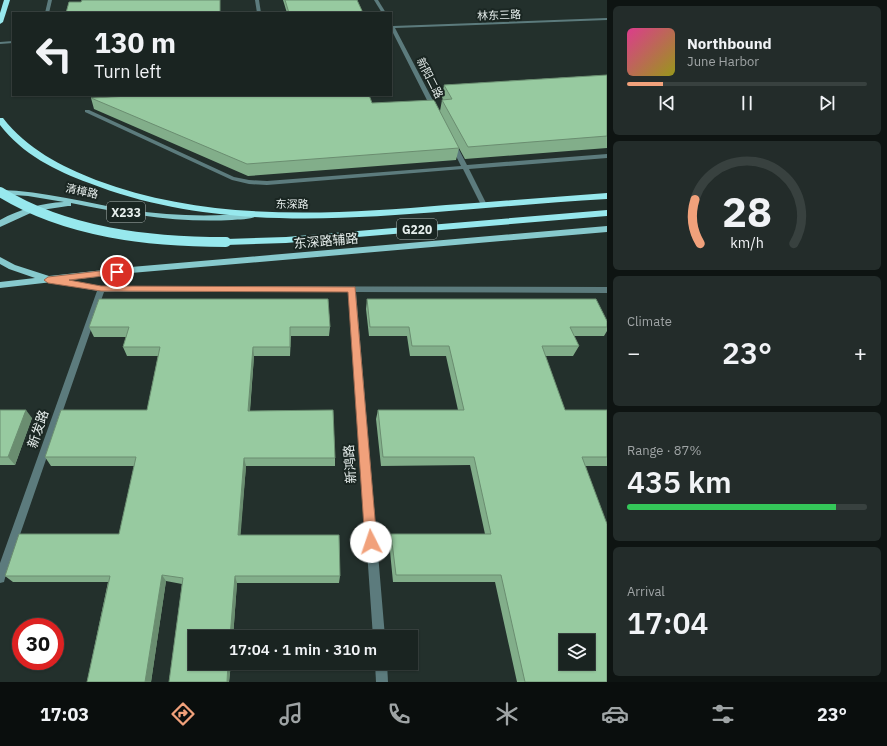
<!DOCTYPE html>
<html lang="en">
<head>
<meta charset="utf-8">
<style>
  body { margin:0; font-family:"IBM Plex Sans","Noto Sans SC",sans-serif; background:#232c2a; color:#f1f3f6; height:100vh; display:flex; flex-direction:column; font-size:15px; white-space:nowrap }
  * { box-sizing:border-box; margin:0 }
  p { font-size:13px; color:#9fa4a5 }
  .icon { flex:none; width:22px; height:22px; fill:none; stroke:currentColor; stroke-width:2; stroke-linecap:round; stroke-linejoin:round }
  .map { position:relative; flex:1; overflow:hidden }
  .side { display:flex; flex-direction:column; gap:6px; padding:6px; background:#0e1412; width:280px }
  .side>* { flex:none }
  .banner { position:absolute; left:12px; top:12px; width:380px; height:84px; border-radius:0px; box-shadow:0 1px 3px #0004,0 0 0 1px #38413f; background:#1a2421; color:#f1f3f6; overflow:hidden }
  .controls { position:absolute; left:559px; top:634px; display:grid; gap:8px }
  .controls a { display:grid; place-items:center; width:36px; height:36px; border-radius:0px; background:#1a2421; box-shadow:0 1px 3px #0004,0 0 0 1px #38413f; font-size:20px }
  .speed { position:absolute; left:12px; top:618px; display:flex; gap:8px; font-size:20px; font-weight:700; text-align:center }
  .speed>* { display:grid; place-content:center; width:52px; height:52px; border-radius:50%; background:#1a2421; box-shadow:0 1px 3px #0004,0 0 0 1px #38413f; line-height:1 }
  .speed .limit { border:6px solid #d22; background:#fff; color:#111 }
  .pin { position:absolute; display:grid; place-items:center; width:34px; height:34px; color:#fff; margin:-17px; border:2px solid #fff; border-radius:50%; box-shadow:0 1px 4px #0007 }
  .me { position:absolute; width:44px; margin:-22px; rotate:356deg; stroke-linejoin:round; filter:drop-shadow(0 0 3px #0008) }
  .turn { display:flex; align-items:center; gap:14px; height:84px; padding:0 16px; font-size:18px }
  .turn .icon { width:52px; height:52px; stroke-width:2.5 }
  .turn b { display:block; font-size:28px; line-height:34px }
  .big { font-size:30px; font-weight:600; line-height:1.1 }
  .side .card { flex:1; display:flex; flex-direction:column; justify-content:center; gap:6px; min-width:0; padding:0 14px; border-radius:6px; background:#232c2a }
  .side .dial { align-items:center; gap:0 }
  .dial svg { height:104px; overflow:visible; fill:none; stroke:#38413f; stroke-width:7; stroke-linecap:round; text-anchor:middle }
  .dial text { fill:#f1f3f6; stroke:none }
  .song { display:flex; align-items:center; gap:12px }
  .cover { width:48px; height:48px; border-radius:6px; background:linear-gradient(135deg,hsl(330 70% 55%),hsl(60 70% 35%)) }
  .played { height:4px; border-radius:2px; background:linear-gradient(90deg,#f1a17b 15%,#38413f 15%) }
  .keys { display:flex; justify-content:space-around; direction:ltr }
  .heat { display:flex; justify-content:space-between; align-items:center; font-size:22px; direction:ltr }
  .charge { height:6px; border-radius:3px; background:linear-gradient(90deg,#34c759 87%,#38413f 0) }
  .trip { position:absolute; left:188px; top:630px; width:230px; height:40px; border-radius:0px; background:#1a2421; box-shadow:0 1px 3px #0004,0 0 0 1px #38413f; font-weight:600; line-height:40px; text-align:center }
  .dock { display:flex; height:64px; justify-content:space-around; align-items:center; background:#0a0e0d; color:#9fa4a5 }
  .dock .icon { width:28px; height:28px }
  .dock .active { color:#f1a17b }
  .dock b { font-size:18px; color:#f1f3f6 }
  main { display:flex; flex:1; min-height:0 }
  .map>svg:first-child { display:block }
</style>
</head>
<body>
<main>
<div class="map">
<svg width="607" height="682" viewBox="0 0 607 682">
  <rect width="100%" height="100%" fill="#23302c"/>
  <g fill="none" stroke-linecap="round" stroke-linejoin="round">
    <!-- street -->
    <g fill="#5c7b7d" fill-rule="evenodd">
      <polygon points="48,0 52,0 49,13 45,13"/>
      <polygon points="255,0 259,0 261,13 257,13"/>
      <polygon points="374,0 378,0 386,13 382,13"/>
      <polygon points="607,18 607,20 395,28 438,110 435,112 432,110 391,29 391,24 393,26"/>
      <polygon points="13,41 13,43 0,44 0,42"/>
      <polygon points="85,110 89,110 234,177 249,180 267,181 461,166 450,144 453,142 456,144 467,165 607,154 607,158 469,169 487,205 484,207 481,205 463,169 267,185 249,184 232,180 85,112"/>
      <polygon points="46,278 49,278 101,286 607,287 607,293 356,292 385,637 373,637 349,292 104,292 5,578 4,582 0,583 0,563 97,291 49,282 46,282 45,280"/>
      <polygon points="375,663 387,663 388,682 376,682"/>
    </g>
    <!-- primary -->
    <g fill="#87c9cd" fill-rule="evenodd">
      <path d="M 0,190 C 44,191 86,203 129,210 C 171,216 212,217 254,213 L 258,215 C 253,220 239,219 232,220 C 177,223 125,214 71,203 L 71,206 L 68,206 L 35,211 L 0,227 L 0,220 C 20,209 42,203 64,202 L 28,196 L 0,194 Z"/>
      <polygon points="607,226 607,232 131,273 0,288 0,282 35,278 9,269 0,264 0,257 15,265 49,276 131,267"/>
    </g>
    <!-- highway -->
    <g fill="#97e8ed" fill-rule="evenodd">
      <polygon points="4,0 10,0 3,22 0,24 0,13"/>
      <path d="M 0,118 L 3,118 C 27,149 61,166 96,180 C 208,222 330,215 446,205 C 500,201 553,197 607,193 L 607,199 C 554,202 502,207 449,211 C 328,221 204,228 89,183 C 56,171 22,154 0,125 Z"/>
      <polygon points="607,210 607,216 286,243 226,245 221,242 226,239 286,237"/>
    </g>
    <!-- highway-bridge -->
    <path stroke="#97e8ed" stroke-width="10" d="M 0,192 C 66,233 150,242 226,242"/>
  </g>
  <!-- wall -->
  <g fill="#82ae8a">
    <polygon points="283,0 357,0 363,13 287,13"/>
    <polygon points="69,2 221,13 66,13"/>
    <polygon points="607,75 607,148 465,159 459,148 456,160 248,176 94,109 91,98 372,103 440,111 442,100 443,100 442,97 444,85"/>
    <polygon points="99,299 328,299 330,327 329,336 291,336 290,356 254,356 250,411 333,410 335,458 335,466 246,466 240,535 339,535 340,576 339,583 237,583 233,637 195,637 195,663 231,663 229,682 169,682 182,584 166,581 151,682 87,682 108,582 13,582 5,576 19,534 119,534 134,466 51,466 45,457 61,410 147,410 158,356 127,356 123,347 126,337 94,337 89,327"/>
    <polygon points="367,299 607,321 607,331 604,336 574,336 579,346 573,356 545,356 565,410 607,410 607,466 586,466 607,682 517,682 495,582 393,582 389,541 391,534 485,534 470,465 381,466 376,419 378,410 458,410 446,356 410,356 407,336 369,336 366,309"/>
    <polygon points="0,410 32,418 15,465 0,465"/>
  </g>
  <!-- shaded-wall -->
  <g fill="#6a8d70">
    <polygon points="253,347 254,356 249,420 248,411"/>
    <polygon points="26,410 32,418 15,465 8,457"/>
    <polygon points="244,458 246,466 240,543 238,535"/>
    <polygon points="162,575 166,581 151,682 145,682"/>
    <polygon points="235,576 237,583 233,637 230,637"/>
    <polygon points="228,663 231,663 229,682 227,682"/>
  </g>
  <!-- building -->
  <g fill="#97caa0" stroke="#6a8d70" fill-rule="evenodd">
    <polygon points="82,0 220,0 220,13 180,13 180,12 161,13 66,13 69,2 81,2"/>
    <polygon points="285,0 357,0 363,13 320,13 320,12 289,13"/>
    <polygon points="607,75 607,136 468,147 442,100 452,99 444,85"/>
    <polygon points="150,95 369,95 372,103 434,100 459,148 247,164 91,98"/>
    <polygon points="99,299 328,299 330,327 290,327 290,347 253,347 248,411 333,410 335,458 244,458 238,535 339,535 340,576 235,576 230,637 195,637 195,663 228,663 227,682 169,682 183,578 162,575 145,682 87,682 110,576 5,576 19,534 119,534 136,457 45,457 61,410 147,410 160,347 123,347 129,327 89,327"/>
    <path d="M 367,299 L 596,299 L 607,321 L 607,327 L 570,327 L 579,346 L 542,346 L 565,410 L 607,410 L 607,457 L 582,457 L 607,524 L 607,682 L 525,682 L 501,575 L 396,575 L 391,534 L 491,534 L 474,457 L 383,457 L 378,410 L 464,410 L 449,346 L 412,346 L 409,327 L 370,327 ZM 566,641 L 588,641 L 588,663 L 566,663 Z"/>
    <polygon points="0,410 26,410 8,457 0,457"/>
  </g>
  <!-- route -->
  <polygon fill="#f1a17b" stroke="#9d6950" points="117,269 121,272 120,274 69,280 101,286 355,287 377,542 376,546 371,548 367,546 365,542 348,292 101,291 48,283 44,280 48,277"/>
  <g text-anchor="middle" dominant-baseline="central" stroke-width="4" stroke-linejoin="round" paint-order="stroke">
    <!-- far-street labels -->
    <g font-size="11" fill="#e6eeec" stroke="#1a2622">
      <text transform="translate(499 15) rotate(-2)">林东三路</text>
      <text transform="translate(430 78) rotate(63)">新阳二路</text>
      <text transform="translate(82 191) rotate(12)">清樟路</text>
      <text transform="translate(292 204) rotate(1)">东深路</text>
    </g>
    <!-- shield labels -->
    <g fill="#1a2622" stroke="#a9b2af" stroke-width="1">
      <rect x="107" y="202" width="38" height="20" rx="3"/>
      <rect x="397" y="219" width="40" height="20" rx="3"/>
    </g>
    <g font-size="12" font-weight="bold" fill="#e6eeec">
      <text x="126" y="212">X233</text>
      <text x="417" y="229">G220</text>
    </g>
    <!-- street labels -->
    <g font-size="13" fill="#e6eeec" stroke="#1a2622">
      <text transform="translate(326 241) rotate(-5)">东深路辅路</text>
      <text transform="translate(38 429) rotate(-71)">新发路</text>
      <text transform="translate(350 464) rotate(-94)">新鸿路</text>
    </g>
  </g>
</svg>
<div class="controls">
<a><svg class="icon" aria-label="layers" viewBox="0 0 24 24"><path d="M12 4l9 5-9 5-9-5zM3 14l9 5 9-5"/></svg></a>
</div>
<div class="speed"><div class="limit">30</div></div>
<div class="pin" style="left:117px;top:272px;background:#d93025"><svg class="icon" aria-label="arrive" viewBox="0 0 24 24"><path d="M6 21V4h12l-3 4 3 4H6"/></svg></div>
<svg class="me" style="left:371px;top:542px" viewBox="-20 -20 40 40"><circle r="19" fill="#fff"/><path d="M0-13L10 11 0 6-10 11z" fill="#f1a17b"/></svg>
<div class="trip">17:04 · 1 min · 310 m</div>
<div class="banner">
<div class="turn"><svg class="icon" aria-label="left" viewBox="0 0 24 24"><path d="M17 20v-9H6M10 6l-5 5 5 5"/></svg><div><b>130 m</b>Turn left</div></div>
</div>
</div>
<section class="side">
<div class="card">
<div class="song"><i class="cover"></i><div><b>Northbound</b><p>June Harbor</p></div></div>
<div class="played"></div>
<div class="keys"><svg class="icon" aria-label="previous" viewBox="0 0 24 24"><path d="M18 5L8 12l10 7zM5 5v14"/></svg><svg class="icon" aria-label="pause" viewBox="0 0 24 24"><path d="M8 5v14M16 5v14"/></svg><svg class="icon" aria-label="next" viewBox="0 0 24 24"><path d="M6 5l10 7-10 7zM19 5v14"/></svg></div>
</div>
<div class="card dial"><svg viewBox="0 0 100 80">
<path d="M14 69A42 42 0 1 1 86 69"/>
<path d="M14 69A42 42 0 0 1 10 35" stroke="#f1a17b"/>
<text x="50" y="56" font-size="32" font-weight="700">28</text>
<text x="50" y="72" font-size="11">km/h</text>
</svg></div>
<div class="card"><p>Climate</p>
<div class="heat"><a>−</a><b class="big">23°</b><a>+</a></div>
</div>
<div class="card"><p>Range · 87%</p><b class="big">435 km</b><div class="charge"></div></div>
<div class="card"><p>Arrival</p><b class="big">17:04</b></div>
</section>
</main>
<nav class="dock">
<b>17:03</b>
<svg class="icon active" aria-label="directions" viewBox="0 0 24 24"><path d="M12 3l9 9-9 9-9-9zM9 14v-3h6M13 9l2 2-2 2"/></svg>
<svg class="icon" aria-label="music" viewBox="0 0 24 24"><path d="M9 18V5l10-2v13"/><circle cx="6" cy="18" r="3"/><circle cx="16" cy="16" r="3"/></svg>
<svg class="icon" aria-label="phone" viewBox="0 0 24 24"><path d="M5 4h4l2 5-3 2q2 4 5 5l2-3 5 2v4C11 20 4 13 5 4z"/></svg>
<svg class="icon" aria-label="climate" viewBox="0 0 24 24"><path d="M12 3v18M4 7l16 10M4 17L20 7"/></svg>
<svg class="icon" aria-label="car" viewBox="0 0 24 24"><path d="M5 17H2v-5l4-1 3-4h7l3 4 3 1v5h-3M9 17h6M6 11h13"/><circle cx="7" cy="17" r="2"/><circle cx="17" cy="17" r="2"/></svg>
<svg class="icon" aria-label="filters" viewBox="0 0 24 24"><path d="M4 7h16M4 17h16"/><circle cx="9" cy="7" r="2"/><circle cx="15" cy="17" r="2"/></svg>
<b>23°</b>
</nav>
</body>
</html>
